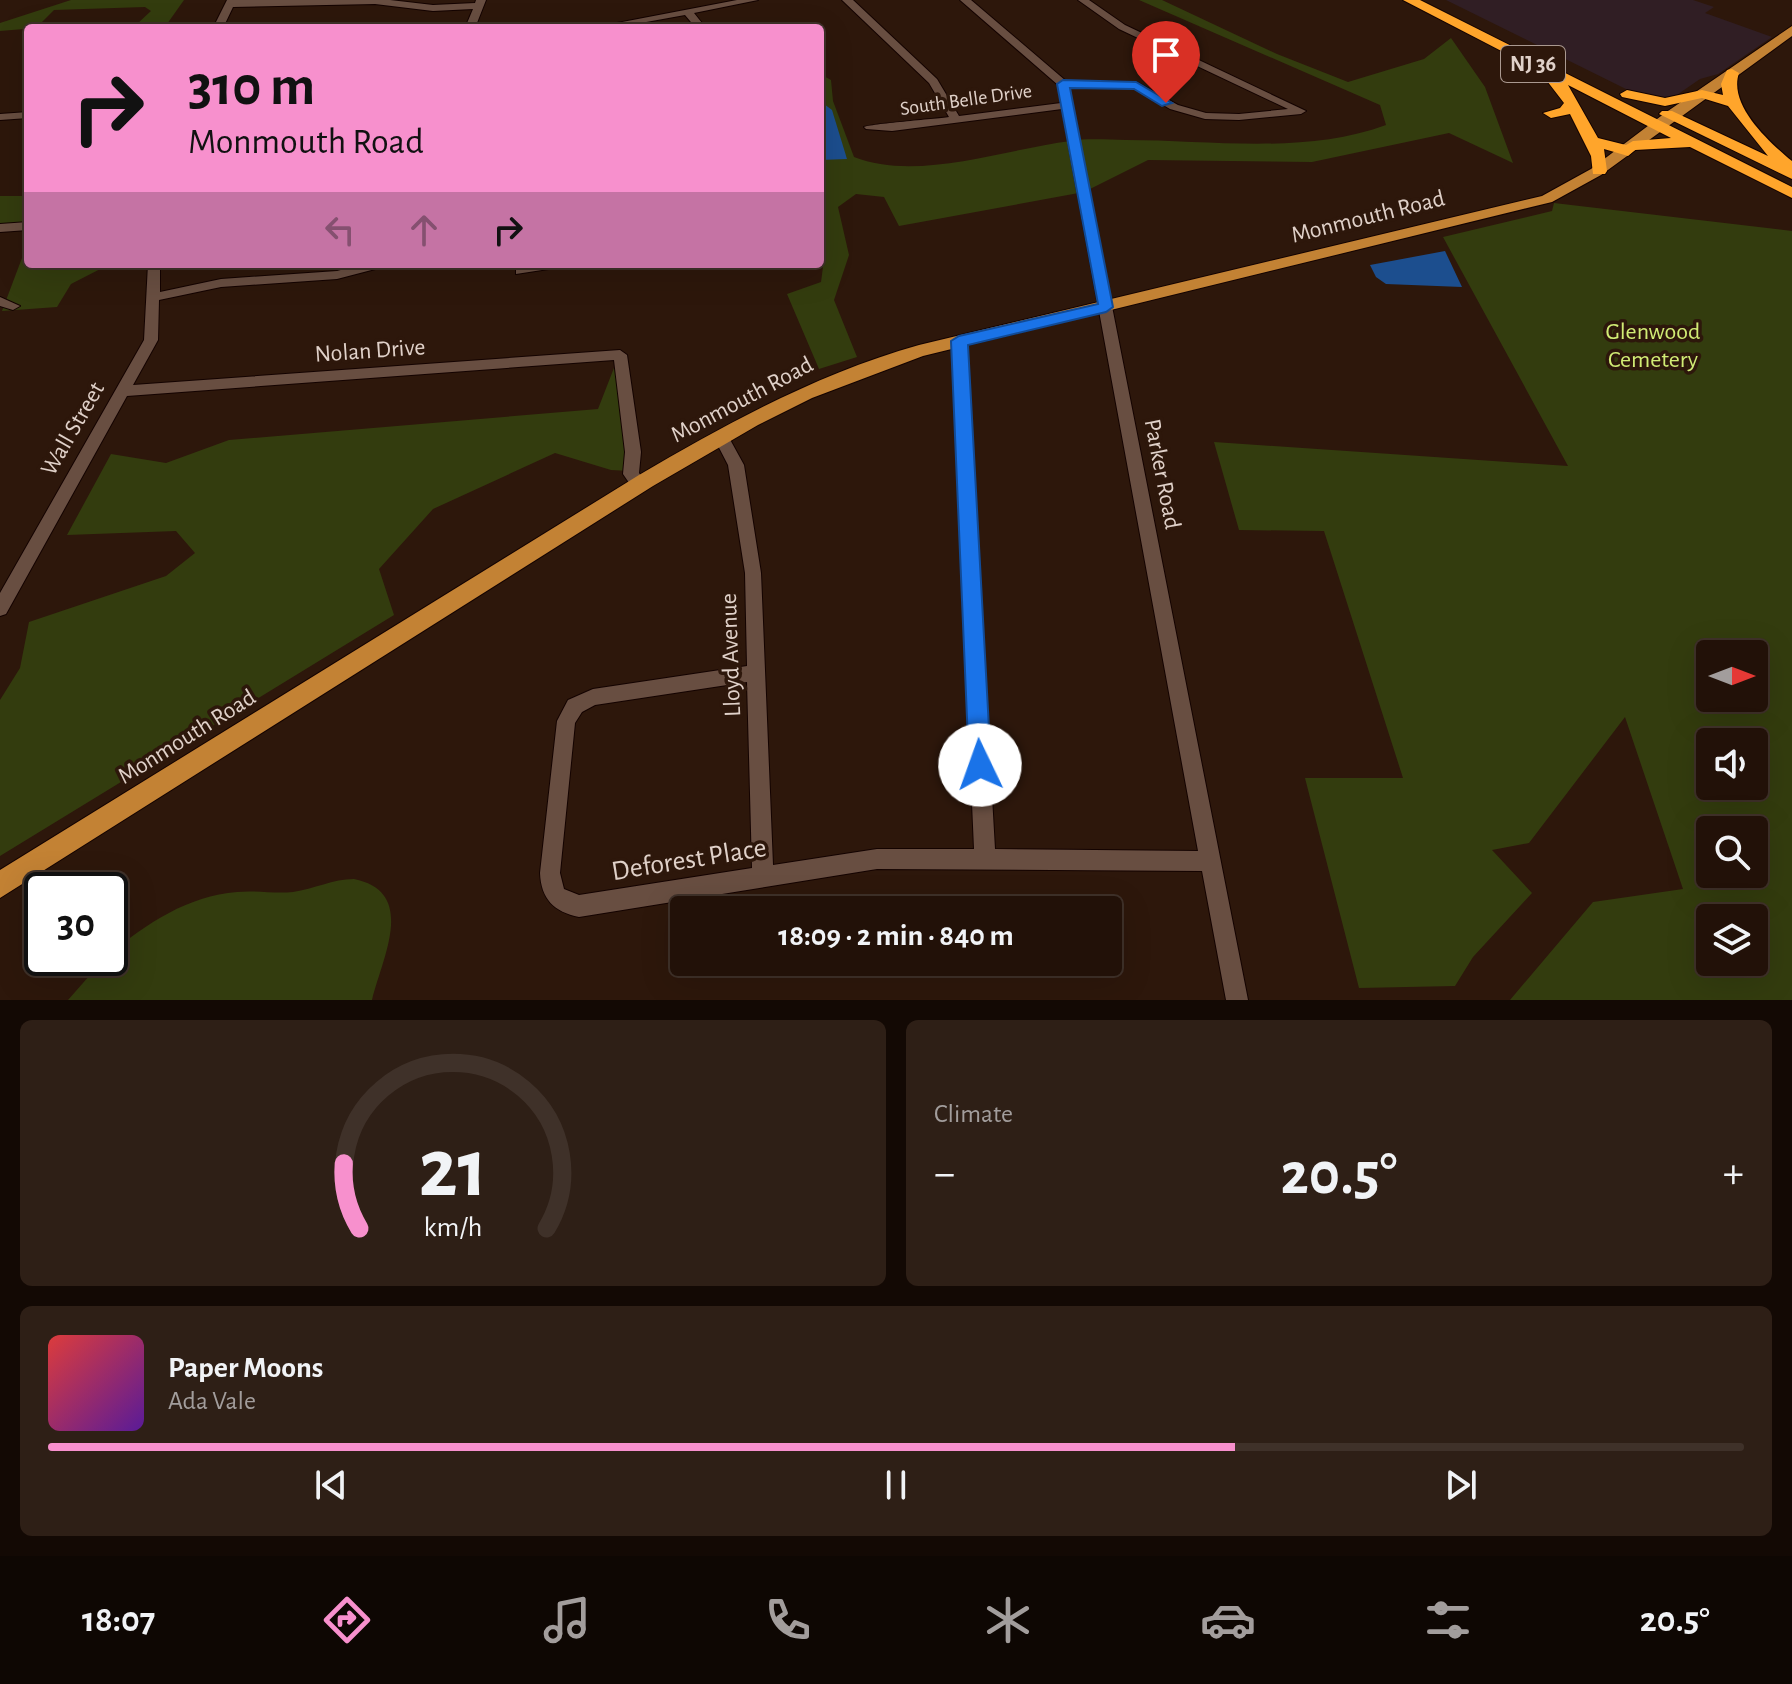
<!DOCTYPE html>
<html lang="en">
<head>
<meta charset="utf-8">
<style>
  body { margin:0; font-family:"Alegreya Sans",sans-serif; background:#2e1f16; color:#f1f3f6; height:100vh; display:flex; flex-direction:column; font-size:30px; white-space:nowrap }
  * { box-sizing:border-box; margin:0 }
  p { font-size:26px; color:#a29d9c }
  .icon { flex:none; width:44px; height:44px; fill:none; stroke:currentColor; stroke-width:2; stroke-linecap:round; stroke-linejoin:round }
  .map { position:relative; height:1000px; overflow:hidden }
  .side { display:flex; flex-direction:column; gap:20px; padding:20px; background:#130904; flex:1 }
  .side>* { flex:none }
  .banner { position:absolute; left:24px; top:24px; width:800px; height:244px; border-radius:8px; box-shadow:0 8px 32px #0002,0 0 0 2px #3f3129; background:#f790cd; color:#111; overflow:hidden }
  .needle { width:52px; rotate:90deg }
  .tools { position:absolute; left:1696px; top:640px; display:grid; gap:16px }
  .tools a { display:grid; place-items:center; width:72px; height:72px; border-radius:8px; background:#221108; box-shadow:0 8px 32px #0002,0 0 0 2px #3f3129; font-size:40px }
  .speed { position:absolute; left:24px; top:872px; display:flex; gap:16px; font-size:40px; font-weight:700; text-align:center }
  .speed>* { display:grid; place-content:center; width:104px; height:104px; border-radius:50%; background:#221108; box-shadow:0 8px 32px #0002,0 0 0 2px #3f3129; line-height:1 }
  .speed .limit { border:4px solid #111; border-radius:12px; background:#fff; color:#111 }
  .pin { position:absolute; display:grid; place-items:center; width:68px; height:68px; color:#fff; margin:-82px -34px; border-radius:50% 50% 50% 0; rotate:-45deg; box-shadow:0 0 8px #0007 }
  .pin .icon { rotate:45deg }
  .me { position:absolute; width:88px; margin:-44px; rotate:357deg; stroke-linejoin:round; filter:drop-shadow(0 0 6px #0008) }
  .turn { display:flex; align-items:center; gap:28px; height:168px; padding:0 32px; font-size:36px }
  .turn .icon { width:104px; height:104px; stroke-width:2.5 }
  .turn b { display:block; font-size:56px; line-height:68px }
  .lanes { display:flex; align-items:center; height:76px; padding:0 32px; background:#0003; justify-content:center; gap:40px; direction:ltr }
  .lanes .off { opacity:.35 }
  .big { font-size:60px; font-weight:700; line-height:1.1 }
  .side .widget { flex:1; display:flex; flex-direction:column; justify-content:center; gap:12px; min-width:0; padding:0 28px; border-radius:12px; background:#2e1f16 }
  .side .dial { align-items:center; gap:0 }
  .dial svg { height:208px; overflow:visible; fill:none; stroke:#3f3129; stroke-width:7; stroke-linecap:round; text-anchor:middle }
  .dial text { fill:#f1f3f6; stroke:none }
  .song { display:flex; align-items:center; gap:24px }
  .cover { width:96px; height:96px; border-radius:12px; background:linear-gradient(135deg,hsl(0 70% 55%),hsl(270 70% 35%)) }
  .played { height:8px; border-radius:4px; background:linear-gradient(90deg,#f790cd 70%,#3f3129 70%) }
  .keys { display:flex; justify-content:space-around; direction:ltr }
  .heat { display:flex; justify-content:space-between; align-items:center; font-size:44px; direction:ltr }
  .side .tiles { flex:1; display:grid; gap:20px; grid-template-columns:1fr 1fr }
  .widget:last-child { grid-column:span 2 }
  .trip { position:absolute; left:670px; top:896px; width:452px; height:80px; border-radius:8px; background:#221108; box-shadow:0 8px 32px #0002,0 0 0 2px #3f3129; font-weight:700; line-height:80px; text-align:center }
  .dock { display:flex; height:128px; justify-content:space-around; align-items:center; background:#0e0703; color:#a29d9c }
  .dock .icon { width:56px; height:56px }
  .dock .selected { color:#f790cd }
  .dock b { font-size:36px; color:#f1f3f6 }
  .map>svg:first-child { display:block }
</style>
</head>
<body>
<div class="map">
<svg width="1792" height="1000" viewBox="0 0 1792 1000">
  <rect width="100%" height="100%" fill="#2d170b"/>
  <!-- commercial -->
  <polygon fill="#301e24" points="1446,0 1693,0 1714,7 1705,13 1772,37 1718,74 1700,79 1671,99 1634,93"/>
  <!-- green -->
  <g fill="#333c0e" fill-rule="evenodd">
    <polygon points="71,0 184,0 167,24 137,24 151,11 145,7 54,10 36,28 0,31 0,23"/>
    <path d="M 1139,0 L 1162,0 L 1277,54 L 1348,82 L 1424,59 L 1451,38 L 1485,87 L 1513,163 L 1449,133 L 1312,162 L 1148,160 L 1084,192 L 899,226 L 884,197 L 856,194 L 838,207 L 849,255 L 834,300 L 857,357 L 819,369 L 787,294 L 821,282 L 825,252 L 820,237 L 820,74 L 831,80 L 833,101 L 854,157 C 917,182 1005,149 1071,141 C 1088,138 1108,140 1126,140 C 1212,140 1304,155 1386,125 L 1380,105 Z"/>
    <polygon points="0,196 28,196 28,230 0,232"/>
    <path d="M 1554,203 L 1792,231 L 1792,1000 L 1510,1000 L 1593,902 L 1683,889 L 1625,717 L 1529,843 L 1492,850 L 1532,893 L 1473,957 L 1455,986 L 1359,988 L 1305,778 L 1403,778 L 1324,531 L 1239,530 L 1214,442 L 1568,466 L 1443,237 L 1552,211 ZM 1710,654 L 1754,654 L 1754,698 L 1710,698 ZM 1710,742 L 1754,742 L 1754,786 L 1710,786 ZM 1710,830 L 1754,830 L 1754,874 L 1710,874 ZM 1710,918 L 1754,918 L 1754,962 L 1710,962 Z"/>
    <polygon points="28,242 28,264 110,264 71,284 57,307 2,311"/>
    <polygon points="619,355 630,471 611,470 555,453 433,509 379,569 394,615 0,856 0,700 20,668 29,622 166,576 195,553 176,531 67,535 111,454 166,463 229,440 598,409"/>
    <path d="M 354,879 C 418,892 382,958 372,1000 L 68,1000 L 105,958 L 110,958 L 110,954 C 147,923 188,896 237,892 C 256,890 274,894 293,892 C 314,889 333,879 354,879 Z"/>
  </g>
  <!-- water -->
  <g fill="#1c4e8e">
    <polygon points="820,101 832,110 847,159 820,160"/>
    <polygon points="1445,251 1462,287 1386,284 1376,277 1370,265"/>
  </g>
  <g fill="none" stroke-linecap="round" stroke-linejoin="round">
    <!-- minor casing -->
    <g stroke="#140300" stroke-width="2">
      <g id="minor">
        <polygon points="227,0 390,0 433,5 475,3 476,0 486,0 475,28 465,28 473,9 433,11 375,4 233,7 223,28 213,28"/>
        <polygon points="737,0 758,0 694,13 706,28 696,28 685,15 613,28 591,28"/>
        <path d="M 842,0 L 853,0 L 937,79 L 959,116 L 1061,103 L 1058,85 L 960,0 L 971,0 L 1066,81 L 1136,82 L 1178,105 L 1206,113 L 1239,114 L 1288,109 L 1119,29 L 1078,0 L 1089,0 L 1125,25 L 1306,111 L 1301,114 L 1239,120 L 1205,119 L 1170,109 L 1134,88 L 1069,87 L 1248,1000 L 1226,1000 L 1202,871 L 877,869 L 579,917 C 554,912 541,899 540,873 L 557,721 L 568,700 L 593,689 L 747,666 L 745,573 L 728,465 L 714,438 L 722,432 L 727,434 L 744,465 L 761,573 L 773,865 L 877,849 L 974,849 L 952,341 L 959,336 L 966,341 L 995,849 L 1198,851 L 1062,109 L 892,131 L 866,129 L 864,127 C 870,124 935,119 949,117 L 929,83 ZM 747,682 L 752,868 L 579,895 L 564,889 L 560,873 L 575,723 L 582,712 L 595,705 Z"/>
        <polygon points="28,112 28,118 0,120 0,114"/>
        <polygon points="28,222 28,230 0,232 0,224"/>
        <polygon points="148,264 160,264 160,292 221,279 337,271 363,264 384,264 383,267 337,279 221,287 159,300 158,340 133,385 620,350 627,355 641,452 639,473 648,486 640,492 634,490 623,474 625,452 614,360 127,396 6,614 0,616 0,593 144,340"/>
        <polygon points="523,264 561,264 555,268 516,274 516,268"/>
        <polygon points="0,297 20,306 13,310 0,306"/>
      </g>
    </g>
    <!-- major casing -->
    <g stroke="#140300" stroke-width="2">
      <path id="major" d="M 1792,26 L 1792,36 L 1781,44 L 1601,175 L 1552,202 L 923,356 L 812,398 L 758,425 L 653,486 L 0,898 L 0,870 L 639,475 C 728,423 819,373 919,345 L 1542,196 L 1591,169 L 1665,113 Z"/>
    </g>
    <!-- highway casing -->
    <g stroke="#140300" stroke-width="2">
      <g id="highway">
        <path d="M 1403,0 L 1420,0 L 1792,187 L 1792,198 L 1690,147 L 1635,150 L 1628,156 L 1604,149 L 1607,171 L 1605,174 L 1593,174 L 1591,156 L 1570,114 L 1551,118 L 1543,113 L 1560,108 L 1564,103 L 1544,77 L 1546,74 ZM 1568,85 L 1671,138 L 1633,141 L 1626,145 L 1598,138 Z"/>
        <path d="M 1732,69 L 1739,73 C 1728,105 1769,142 1792,161 L 1792,179 L 1659,114 L 1662,111 L 1672,111 L 1768,156 L 1728,106 L 1702,98 L 1665,106 L 1622,97 L 1620,94 L 1627,90 L 1665,98 L 1702,90 L 1723,95 L 1721,84 L 1727,70 Z"/>
      </g>
    </g>
    <!-- minor -->
    <use href="#minor" fill="#684e41" fill-rule="evenodd"/>
    <!-- major -->
    <use href="#major" fill="#c38234" fill-rule="evenodd"/>
    <!-- highway -->
    <use href="#highway" fill="#ffa52b" fill-rule="evenodd"/>
  </g>
  <!-- route -->
  <polygon fill="#1a73e8" stroke="#114b97" stroke-width="2" points="1063,80 1136,82 1172,103 1162,106 1134,89 1070,88 1113,307 1106,312 968,345 991,765 988,772 980,775 972,772 969,765 951,341 959,336 1098,304 1057,84"/>
  <g text-anchor="middle" dominant-baseline="central" stroke-width="7" stroke-linejoin="round" paint-order="stroke">
    <!-- far-street labels -->
    <g font-size="20" fill="#e0d1c9" stroke="#2d170b">
      <text transform="translate(966 100) rotate(-8)">South Belle Drive</text>
    </g>
    <!-- shield labels -->
    <rect fill="#2d170b" stroke="#aa9990" stroke-width="2" x="1501" y="46" width="64" height="36" rx="6"/>
    <g font-size="22" font-weight="bold" fill="#e0d1c9">
      <text x="1533" y="64">NJ 36</text>
    </g>
    <!-- street labels -->
    <g font-size="24" fill="#e0d1c9" stroke="#2d170b">
      <text transform="translate(1368 217) rotate(-14)">Monmouth Road</text>
      <text transform="translate(370 351) rotate(-4)">Nolan Drive</text>
      <text transform="translate(742 400) rotate(-28)">Monmouth Road</text>
      <text transform="translate(73 429) rotate(-60)">Wall Street</text>
      <text transform="translate(1162 474) rotate(79)">Parker Road</text>
      <text transform="translate(731 655) rotate(-92)">Lloyd Avenue</text>
      <text transform="translate(187 737) rotate(-32)">Monmouth Road</text>
    </g>
    <!-- park labels -->
    <g font-size="24" fill="#d1ec75" stroke="#2d170b">
      <text x="1653" y="332">Glenwood<tspan x="1653" dy="28">Cemetery</tspan></text>
    </g>
    <!-- near-street labels -->
    <g font-size="28" fill="#e0d1c9" stroke="#2d170b">
      <text transform="translate(689 860) rotate(-9)">Deforest Place</text>
    </g>
  </g>
</svg>
<div class="tools">
<a><svg class="needle" viewBox="-14 -14 28 28"><path d="M0-13l5 13h-10z" fill="#e53935"/><path d="M0 13l5-13h-10z" fill="#a29d9c"/></svg></a>
<a><svg class="icon" aria-label="sound" viewBox="0 0 24 24"><path d="M4 9h4l5-4v14l-5-4H4zM17 9q2 3 0 6"/></svg></a>
<a><svg class="icon" aria-label="search" viewBox="0 0 24 24"><circle cx="10" cy="10" r="6"/><path d="M15 15l6 6"/></svg></a>
<a><svg class="icon" aria-label="layers" viewBox="0 0 24 24"><path d="M12 4l9 5-9 5-9-5zM3 14l9 5 9-5"/></svg></a>
</div>
<div class="speed"><div class="limit">30</div></div>
<div class="pin" style="left:1166px;top:103px;background:#d93025"><svg class="icon" aria-label="arrive" viewBox="0 0 24 24"><path d="M6 21V4h12l-3 4 3 4H6"/></svg></div>
<svg class="me" style="left:980px;top:765px" viewBox="-20 -20 40 40"><circle r="19" fill="#fff"/><path d="M0-13L10 11 0 6-10 11z" fill="#1a73e8"/></svg>
<div class="trip">18:09 · 2 min · 840 m</div>
<div class="banner">
<div class="turn"><svg class="icon" aria-label="right" viewBox="0 0 24 24"><path d="M7 20v-9h11M14 6l5 5-5 5"/></svg><div><b>310 m</b>Monmouth Road</div></div>
<div class="lanes"><svg class="icon off" aria-label="left" viewBox="0 0 24 24"><path d="M17 20v-9H6M10 6l-5 5 5 5"/></svg><svg class="icon off" aria-label="ahead" viewBox="0 0 24 24"><path d="M12 20V5M6 11l6-6 6 6"/></svg><svg class="icon" aria-label="right" viewBox="0 0 24 24"><path d="M7 20v-9h11M14 6l5 5-5 5"/></svg></div>
</div>
</div>
<section class="side">
<div class="tiles">
<div class="widget dial"><svg viewBox="0 0 100 80">
<path d="M14 69A42 42 0 1 1 86 69"/>
<path d="M14 69A42 42 0 0 1 8 44" stroke="#f790cd"/>
<text x="50" y="56" font-size="32" font-weight="700">21</text>
<text x="50" y="72" font-size="11">km/h</text>
</svg></div>
<div class="widget"><p>Climate</p>
<div class="heat"><a>−</a><b class="big">20.5°</b><a>+</a></div>
</div>
<div class="widget">
<div class="song"><i class="cover"></i><div><b>Paper Moons</b><p>Ada Vale</p></div></div>
<div class="played"></div>
<div class="keys"><svg class="icon" aria-label="previous" viewBox="0 0 24 24"><path d="M18 5L8 12l10 7zM5 5v14"/></svg><svg class="icon" aria-label="pause" viewBox="0 0 24 24"><path d="M8 5v14M16 5v14"/></svg><svg class="icon" aria-label="next" viewBox="0 0 24 24"><path d="M6 5l10 7-10 7zM19 5v14"/></svg></div>
</div>
</div>
</section>
<nav class="dock">
<b>18:07</b>
<svg class="icon selected" aria-label="directions" viewBox="0 0 24 24"><path d="M12 3l9 9-9 9-9-9zM9 14v-3h6M13 9l2 2-2 2"/></svg>
<svg class="icon" aria-label="music" viewBox="0 0 24 24"><path d="M9 18V5l10-2v13"/><circle cx="6" cy="18" r="3"/><circle cx="16" cy="16" r="3"/></svg>
<svg class="icon" aria-label="phone" viewBox="0 0 24 24"><path d="M5 4h4l2 5-3 2q2 4 5 5l2-3 5 2v4C11 20 4 13 5 4z"/></svg>
<svg class="icon" aria-label="climate" viewBox="0 0 24 24"><path d="M12 3v18M4 7l16 10M4 17L20 7"/></svg>
<svg class="icon" aria-label="car" viewBox="0 0 24 24"><path d="M5 17H2v-5l4-1 3-4h7l3 4 3 1v5h-3M9 17h6M6 11h13"/><circle cx="7" cy="17" r="2"/><circle cx="17" cy="17" r="2"/></svg>
<svg class="icon" aria-label="filters" viewBox="0 0 24 24"><path d="M4 7h16M4 17h16"/><circle cx="9" cy="7" r="2"/><circle cx="15" cy="17" r="2"/></svg>
<b>20.5°</b>
</nav>
</body>
</html>
